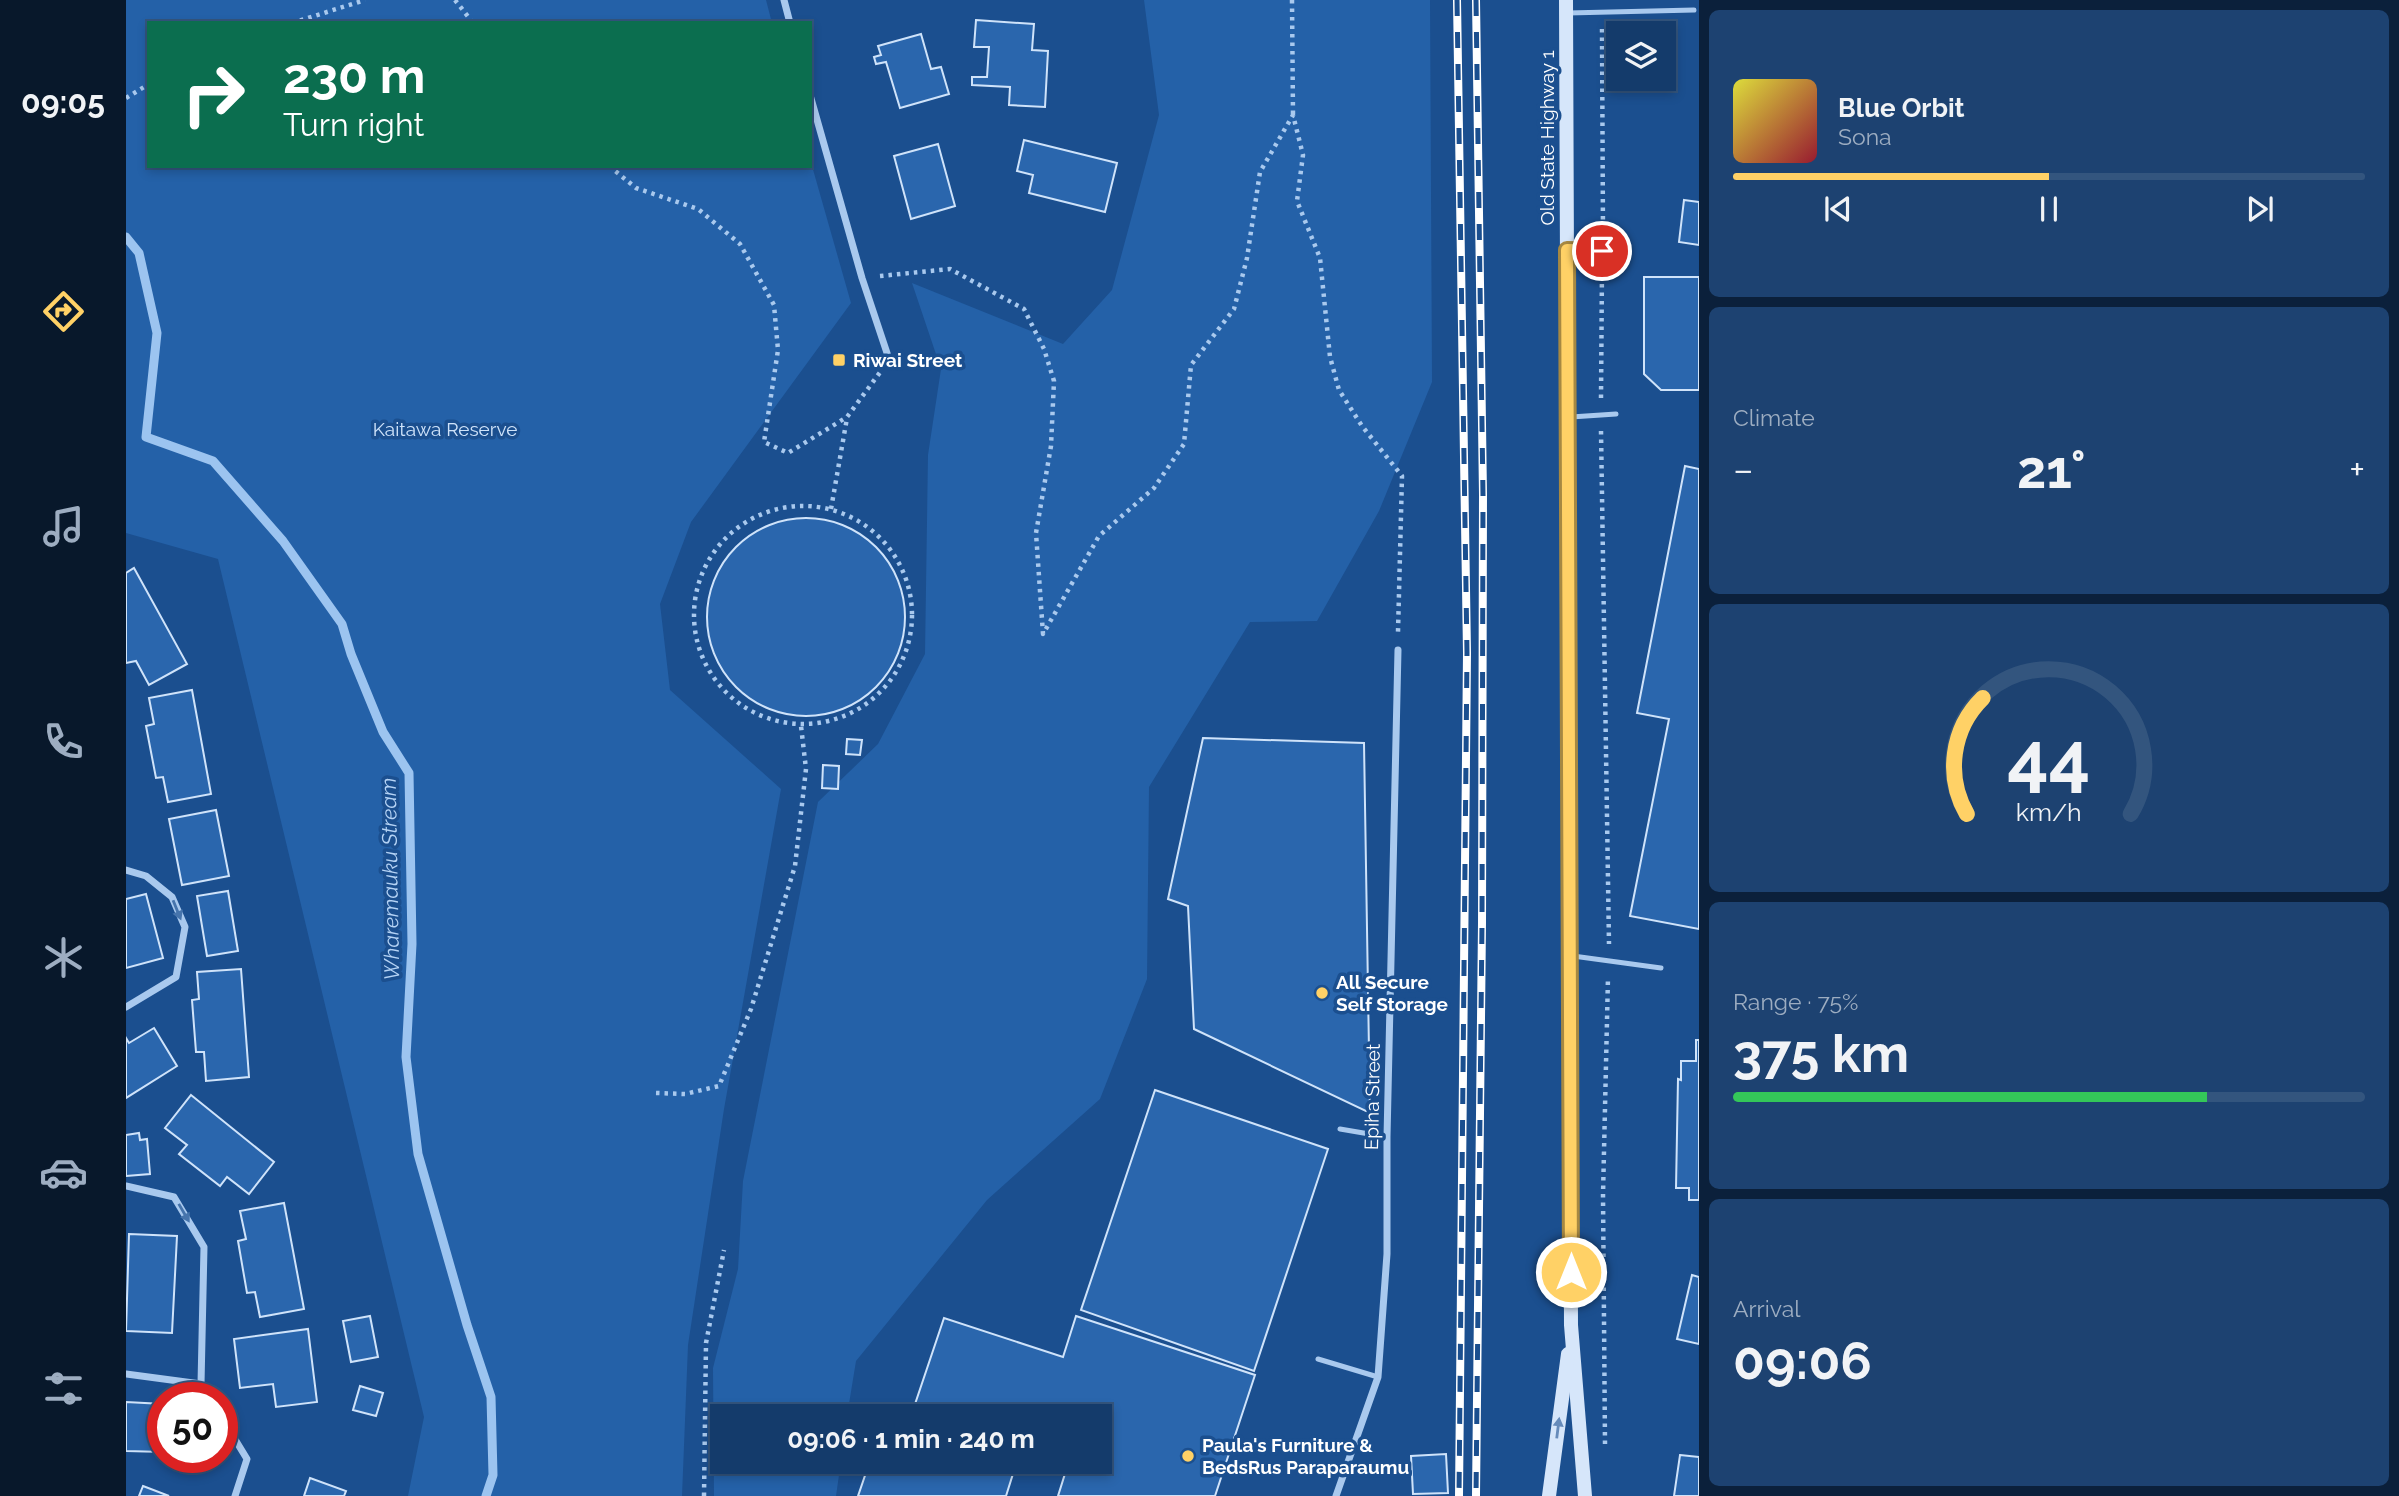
<!DOCTYPE html>
<html lang="en">
<head>
<meta charset="utf-8">
<style>
  body { margin:0; font-family:Raleway,sans-serif; background:#1d4271; color:#f1f3f6; height:100vh; display:flex; flex-direction:column; font-size:26px; white-space:nowrap }
  * { box-sizing:border-box; margin:0 }
  p { font-size:23px; color:#9dadc1 }
  .icon { flex:none; width:38px; height:38px; fill:none; stroke:currentColor; stroke-width:2; stroke-linecap:round; stroke-linejoin:round }
  .map { position:relative; flex:1; overflow:hidden }
  .side { display:flex; flex-direction:column; gap:10px; padding:10px; background:#0b203b; width:700px }
  .side>* { flex:none }
  .guide { position:absolute; left:21px; top:21px; width:665px; height:147px; border-radius:0px; box-shadow:0 4px 10px #0003,0 0 0 2px #33557e; background:#0b6e4f; color:#fff; overflow:hidden }
  .controls { position:absolute; left:1480px; top:21px; display:grid; gap:14px }
  .controls a { display:grid; place-items:center; width:70px; height:70px; border-radius:0px; background:#143b6b; box-shadow:0 4px 10px #0003,0 0 0 2px #33557e; font-size:35px }
  .speed { position:absolute; left:21px; top:1382px; display:flex; gap:14px; font-size:35px; font-weight:700; text-align:center }
  .speed>* { display:grid; place-content:center; width:91px; height:91px; border-radius:50%; background:#143b6b; box-shadow:0 4px 10px #0003,0 0 0 2px #33557e; line-height:1 }
  .speed .limit { border:10px solid #d22; background:#fff; color:#111 }
  .pin { position:absolute; display:grid; place-items:center; width:60px; height:60px; color:#fff; margin:-30px; border:4px solid #fff; border-radius:50%; box-shadow:0 2px 7px #0007 }
  .me { position:absolute; width:77px; margin:-38px; rotate:0deg; stroke-linejoin:round; filter:drop-shadow(0 0 5px #0008) }
  .turn { display:flex; align-items:center; gap:24px; height:147px; padding:0 21px; font-size:32px }
  .turn .icon { width:91px; height:91px; stroke-width:2.5 }
  .turn b { display:block; font-size:49px; line-height:60px }
  .big { font-size:52px; font-weight:700; line-height:1.1 }
  .side .tile { flex:1; display:flex; flex-direction:column; justify-content:center; gap:10px; min-width:0; padding:0 24px; border-radius:10px; background:#1d4271 }
  .side .dial { align-items:center; gap:0 }
  .dial svg { height:182px; overflow:visible; fill:none; stroke:#33557e; stroke-width:7; stroke-linecap:round; text-anchor:middle }
  .dial text { fill:#f1f3f6; stroke:none }
  .song { display:flex; align-items:center; gap:21px }
  .cover { width:84px; height:84px; border-radius:10px; background:linear-gradient(135deg,hsl(60 70% 55%),hsl(350 70% 35%)) }
  .played { height:7px; border-radius:4px; background:linear-gradient(90deg,#ffd166 50%,#33557e 50%) }
  .keys { display:flex; justify-content:space-around; direction:ltr }
  .heat { display:flex; justify-content:space-between; align-items:center; font-size:38px; direction:ltr }
  .charge { height:10px; border-radius:5px; background:linear-gradient(90deg,#34c759 75%,#33557e 0) }
  .trip { position:absolute; left:584px; top:1404px; width:402px; height:70px; border-radius:0px; background:#143b6b; box-shadow:0 4px 10px #0003,0 0 0 2px #33557e; font-weight:700; line-height:70px; text-align:center }
  main { display:flex; flex:1; min-height:0 }
  .menu { display:flex; flex-direction:column; width:126px; justify-content:space-around; align-items:center; background:#08182b; color:#9dadc1 }
  .menu .icon { width:49px; height:49px }
  .menu .on { color:#ffd166 }
  .menu b { font-size:32px; color:#f1f3f6 }
  .map>svg:first-child { display:block }
</style>
</head>
<body>
<main>
<nav class="menu">
<b>09:05</b>
<svg class="icon on" aria-label="directions" viewBox="0 0 24 24"><path d="M12 3l9 9-9 9-9-9zM9 14v-3h6M13 9l2 2-2 2"/></svg>
<svg class="icon" aria-label="music" viewBox="0 0 24 24"><path d="M9 18V5l10-2v13"/><circle cx="6" cy="18" r="3"/><circle cx="16" cy="16" r="3"/></svg>
<svg class="icon" aria-label="phone" viewBox="0 0 24 24"><path d="M5 4h4l2 5-3 2q2 4 5 5l2-3 5 2v4C11 20 4 13 5 4z"/></svg>
<svg class="icon" aria-label="climate" viewBox="0 0 24 24"><path d="M12 3v18M4 7l16 10M4 17L20 7"/></svg>
<svg class="icon" aria-label="car" viewBox="0 0 24 24"><path d="M5 17H2v-5l4-1 3-4h7l3 4 3 1v5h-3M9 17h6M6 11h13"/><circle cx="7" cy="17" r="2"/><circle cx="17" cy="17" r="2"/></svg>
<svg class="icon" aria-label="filters" viewBox="0 0 24 24"><path d="M4 7h16M4 17h16"/><circle cx="9" cy="7" r="2"/><circle cx="15" cy="17" r="2"/></svg>
</nav>
<div class="map">
<svg width="1573" height="1496" viewBox="0 0 1573 1496">
  <rect width="100%" height="100%" fill="#1b4f8f"/>
  <!-- green -->
  <g fill="#2461a8">
    <polygon points="0,0 640,0 646,23 23,23 23,166 684,166 684,159 725,303 565,522 534,604 544,690 655,789 598,1109 562,1345 556,1496 282,1496 298,1417 92,559 0,533"/>
    <polygon points="1018,0 1304,0 1306,382 1253,511 1191,621 1124,622 1023,787 1021,979 974,1099 861,1200 730,1361 721,1416 597,1416 597,1461 715,1461 710,1496 588,1496 587,1368 612,1269 617,1181 692,802 752,744 799,654 802,455 815,369 786,283 937,344 986,290 1033,115"/>
  </g>
  <g fill="none" stroke-linecap="round" stroke-linejoin="round">
    <!-- stream -->
    <polyline stroke="#9cc4f0" stroke-width="9" points="0,237 13,253 31,333 20,437 87,461 157,541 216,624 225,654 257,732 283,773 286,944 280,1057 292,1154 341,1325 365,1397 367,1475 360,1496"/>
  </g>
  <!-- building -->
  <g fill="#2a66ad" stroke="#cfe3fa" stroke-width="2">
    <polygon points="850,20 908,24 906,50 922,51 919,107 883,105 884,87 846,85 846,77 861,77 863,47 848,47"/>
    <polygon points="795,34 805,69 815,67 823,94 774,108 760,62 750,64 748,57 755,55 752,46"/>
    <polygon points="898,140 991,163 979,212 903,193 907,175 891,171"/>
    <polygon points="812,144 829,206 785,219 768,156"/>
    <polygon points="1558,200 1573,202 1573,245 1553,242"/>
    <polygon points="1518,277 1573,277 1573,390 1535,390 1518,374"/>
    <polygon points="1559,466 1573,469 1573,929 1504,916 1543,719 1511,713"/>
    <circle cx="680" cy="617" r="99"/>
    <polygon points="8,568 61,664 23,685 10,661 0,663 0,573"/>
    <polygon points="66,690 85,794 42,802 37,777 30,778 20,726 28,724 23,698"/>
    <polygon points="1077,738 1238,743 1244,1113 1068,1029 1062,906 1042,899"/>
    <polygon points="721,739 736,740 734,755 720,754"/>
    <polygon points="697,765 713,766 712,789 696,788"/>
    <polygon points="90,810 103,876 56,885 43,819"/>
    <polygon points="102,891 112,951 81,956 71,896"/>
    <polygon points="20,894 37,958 0,968 0,899"/>
    <polygon points="115,969 123,1077 80,1081 78,1052 70,1052 66,1000 73,999 71,972"/>
    <polygon points="28,1028 51,1066 0,1098 0,1038 3,1043"/>
    <polygon points="1570,1040 1573,1040 1573,1200 1563,1200 1563,1188 1550,1188 1552,1079 1555,1080 1555,1061 1570,1061"/>
    <polygon points="1029,1090 1202,1149 1128,1371 955,1310"/>
    <polygon points="65,1095 148,1162 123,1194 101,1177 94,1186 53,1154 61,1145 39,1128"/>
    <polygon points="13,1133 14,1140 21,1139 24,1174 0,1176 0,1135"/>
    <polygon points="158,1203 178,1309 134,1317 129,1292 121,1293 112,1241 120,1239 114,1211"/>
    <polygon points="3,1234 51,1236 46,1333 0,1331"/>
    <polygon points="1566,1275 1573,1277 1573,1344 1551,1339"/>
    <polygon points="244,1316 252,1357 225,1362 217,1321"/>
    <polygon points="950,1316 1129,1375 1089,1496 932,1496 943,1461 975,1461 975,1416 918,1416 908,1412 907,1416 785,1416 818,1318 937,1357"/>
    <polygon points="182,1329 191,1402 150,1407 147,1384 114,1388 108,1339"/>
    <polygon points="234,1386 257,1393 250,1416 227,1410"/>
    <polygon points="0,1402 37,1404 37,1452 0,1451"/>
    <polygon points="1320,1454 1322,1493 1287,1494 1285,1456"/>
    <polygon points="1554,1455 1573,1457 1573,1496 1548,1496"/>
    <polygon points="744,1461 891,1461 880,1496 732,1496"/>
    <polygon points="184,1478 220,1491 218,1496 178,1496"/>
    <polygon points="17,1486 43,1496 13,1496"/>
  </g>
  <g fill="none" stroke-linecap="round" stroke-linejoin="round">
    <!-- path -->
    <g stroke="#a9c9ee" stroke-width="4.5" stroke-dasharray="3.5 5" stroke-linecap="butt">
      <polyline points="329,0 347,23"/>
      <polyline points="1166,0 1167,115"/>
      <polyline points="166,23 239,0"/>
      <polyline points="1476,29 1477,234"/>
      <polyline points="0,98 23,84"/>
      <polyline points="483,166 510,188 572,209 614,244 648,305 652,350 638,442 662,453 721,417 755,371"/>
      <polyline points="754,276 824,269 898,309 918,349 928,381 925,446 910,533 917,634 973,536 1028,488 1058,444 1065,365 1108,309 1121,258 1134,172 1167,115 1177,155 1171,201 1194,258 1204,357 1213,390 1236,426 1276,476 1272,632"/>
      <polyline points="1475,398 1476,267"/>
      <polyline points="1475,431 1483,944"/>
      <circle cx="677" cy="615" r="109"/>
      <polyline points="705,509 721,418"/>
      <polyline points="530,1093 559,1094 593,1086 625,1009 669,866 680,769 675,726"/>
      <polyline points="1479,1444 1477,1195 1482,977"/>
      <polyline points="578,1496 580,1343 598,1250"/>
    </g>
    <!-- lane -->
    <g stroke="#a9c9ee" stroke-width="5">
      <polyline points="1442,13 1568,10"/>
      <polyline points="1442,250 1495,252"/>
      <polyline points="1445,417 1490,414"/>
      <polyline points="1447,956 1535,968"/>
      <polyline points="1214,1129 1261,1137"/>
      <polyline points="1192,1359 1252,1377"/>
    </g>
    <!-- street -->
    <g stroke="#a9c9ee" stroke-width="7">
      <polyline points="658,0 664,23"/>
      <polyline points="684,95 736,278 763,359"/>
      <polyline points="0,870 20,876 46,897 59,927 50,977 0,1007"/>
      <polyline points="0,1186 48,1197 78,1247 75,1384 84,1398"/>
      <polyline points="0,1374 75,1384"/>
      <polyline points="96,1418 121,1459 109,1496"/>
      <polyline points="1210,1496 1252,1377 1261,1254 1261,1137 1272,650"/>
    </g>
    <!-- secondary -->
    <g stroke="#d6e6fa" stroke-width="14">
      <polyline points="1440,0 1445,1325 1459,1496"/>
      <polyline points="1423,1496 1442,1354"/>
    </g>
    <!-- rail casing -->
    <g stroke="#fff" stroke-width="8">
      <g id="rail">
        <polyline points="1331,0 1341,653 1333,1496"/>
        <polyline points="1350,0 1357,495 1356,923 1350,1496"/>
      </g>
    </g>
    <!-- rail -->
    <use href="#rail" stroke="#1b4f8f" stroke-width="5" stroke-dasharray="16" stroke-linecap="butt"/>
  </g>
  <!-- one-way arrows -->
  <defs><path id="oneway-solid" d="M-6-.8H1V-3.2L6.5 0L1 3.2V.8H-6Z" transform="scale(1.75)"/></defs>
  <g fill="#4674ac">
    <use href="#oneway-solid" transform="translate(51 910) rotate(68)"/>
    <use href="#oneway-solid" transform="translate(58 1213) rotate(60)"/>
  </g>
  <use fill="#668bba" href="#oneway-solid" transform="translate(1432 1428) rotate(-83)"/>
  <g fill="none" stroke-linecap="round" stroke-linejoin="round">
    <!-- route casing -->
    <g stroke="#a68842" stroke-width="18">
      <polyline id="route" points="1445,1272 1441,250 1476,251"/>
    </g>
    <!-- route -->
    <use href="#route" stroke="#ffd166" stroke-width="12"/>
  </g>
  <!-- markers -->
  <g fill="#ffd166" stroke="#1b4f8f" stroke-width="2.5">
    <rect x="706" y="353" width="14" height="14" rx="3.5"/>
    <circle cx="1196" cy="993" r="7"/>
    <circle cx="1062" cy="1456" r="7"/>
  </g>
  <g text-anchor="middle" dominant-baseline="central" stroke-width="7" stroke-linejoin="round" paint-order="stroke">
    <!-- street labels -->
    <g font-size="19" fill="#fff" stroke="#1b4f8f">
      <text transform="translate(1421 138) rotate(-90)">Old State Highway 1</text>
      <text transform="translate(1246 1097) rotate(-89)">Epiha Street</text>
    </g>
    <!-- poi labels -->
    <g font-size="19" font-weight="bold" fill="#fff" stroke="#1b4f8f" text-anchor="start">
      <text x="727" y="360">Riwai Street</text>
      <text x="1210" y="982">All Secure<tspan x="1210" dy="22">Self Storage</tspan></text>
      <text x="1076" y="1445">Paula's Furniture &amp;<tspan x="1076" dy="22">BedsRus Paraparaumu</tspan></text>
    </g>
    <!-- park labels -->
    <g font-size="19" fill="#cfe3fa" stroke="#1b4f8f">
      <text x="319" y="429">Kaitawa Reserve</text>
    </g>
    <!-- water labels -->
    <g font-size="21" font-style="italic" fill="#b5d3f5" stroke="#1b4f8f">
      <text transform="translate(264 879) rotate(-91)">Wharemauku Stream</text>
    </g>
  </g>
</svg>
<div class="controls">
<a><svg class="icon" aria-label="layers" viewBox="0 0 24 24"><path d="M12 4l9 5-9 5-9-5zM3 14l9 5 9-5"/></svg></a>
</div>
<div class="speed"><div class="limit">50</div></div>
<div class="pin" style="left:1476px;top:251px;background:#d93025"><svg class="icon" aria-label="arrive" viewBox="0 0 24 24"><path d="M6 21V4h12l-3 4 3 4H6"/></svg></div>
<svg class="me" style="left:1445px;top:1272px" viewBox="-20 -20 40 40"><circle r="17" fill="#ffd166" stroke="#fff" stroke-width="3"/><path d="M0-11L8 9 0 5-8 9z" fill="#fff"/></svg>
<div class="trip">09:06 · 1 min · 240 m</div>
<div class="guide">
<div class="turn"><svg class="icon" aria-label="right" viewBox="0 0 24 24"><path d="M7 20v-9h11M14 6l5 5-5 5"/></svg><div><b>230 m</b>Turn right</div></div>
</div>
</div>
<section class="side">
<div class="tile">
<div class="song"><i class="cover"></i><div><b>Blue Orbit</b><p>Sona</p></div></div>
<div class="played"></div>
<div class="keys"><svg class="icon" aria-label="previous" viewBox="0 0 24 24"><path d="M18 5L8 12l10 7zM5 5v14"/></svg><svg class="icon" aria-label="pause" viewBox="0 0 24 24"><path d="M8 5v14M16 5v14"/></svg><svg class="icon" aria-label="next" viewBox="0 0 24 24"><path d="M6 5l10 7-10 7zM19 5v14"/></svg></div>
</div>
<div class="tile"><p>Climate</p>
<div class="heat"><a>−</a><b class="big">21°</b><a>+</a></div>
</div>
<div class="tile dial"><svg viewBox="0 0 100 80">
<path d="M14 69A42 42 0 1 1 86 69"/>
<path d="M14 69A42 42 0 0 1 21 18" stroke="#ffd166"/>
<text x="50" y="56" font-size="32" font-weight="700">44</text>
<text x="50" y="72" font-size="11">km/h</text>
</svg></div>
<div class="tile"><p>Range · 75%</p><b class="big">375 km</b><div class="charge"></div></div>
<div class="tile"><p>Arrival</p><b class="big">09:06</b></div>
</section>
</main>
</body>
</html>
